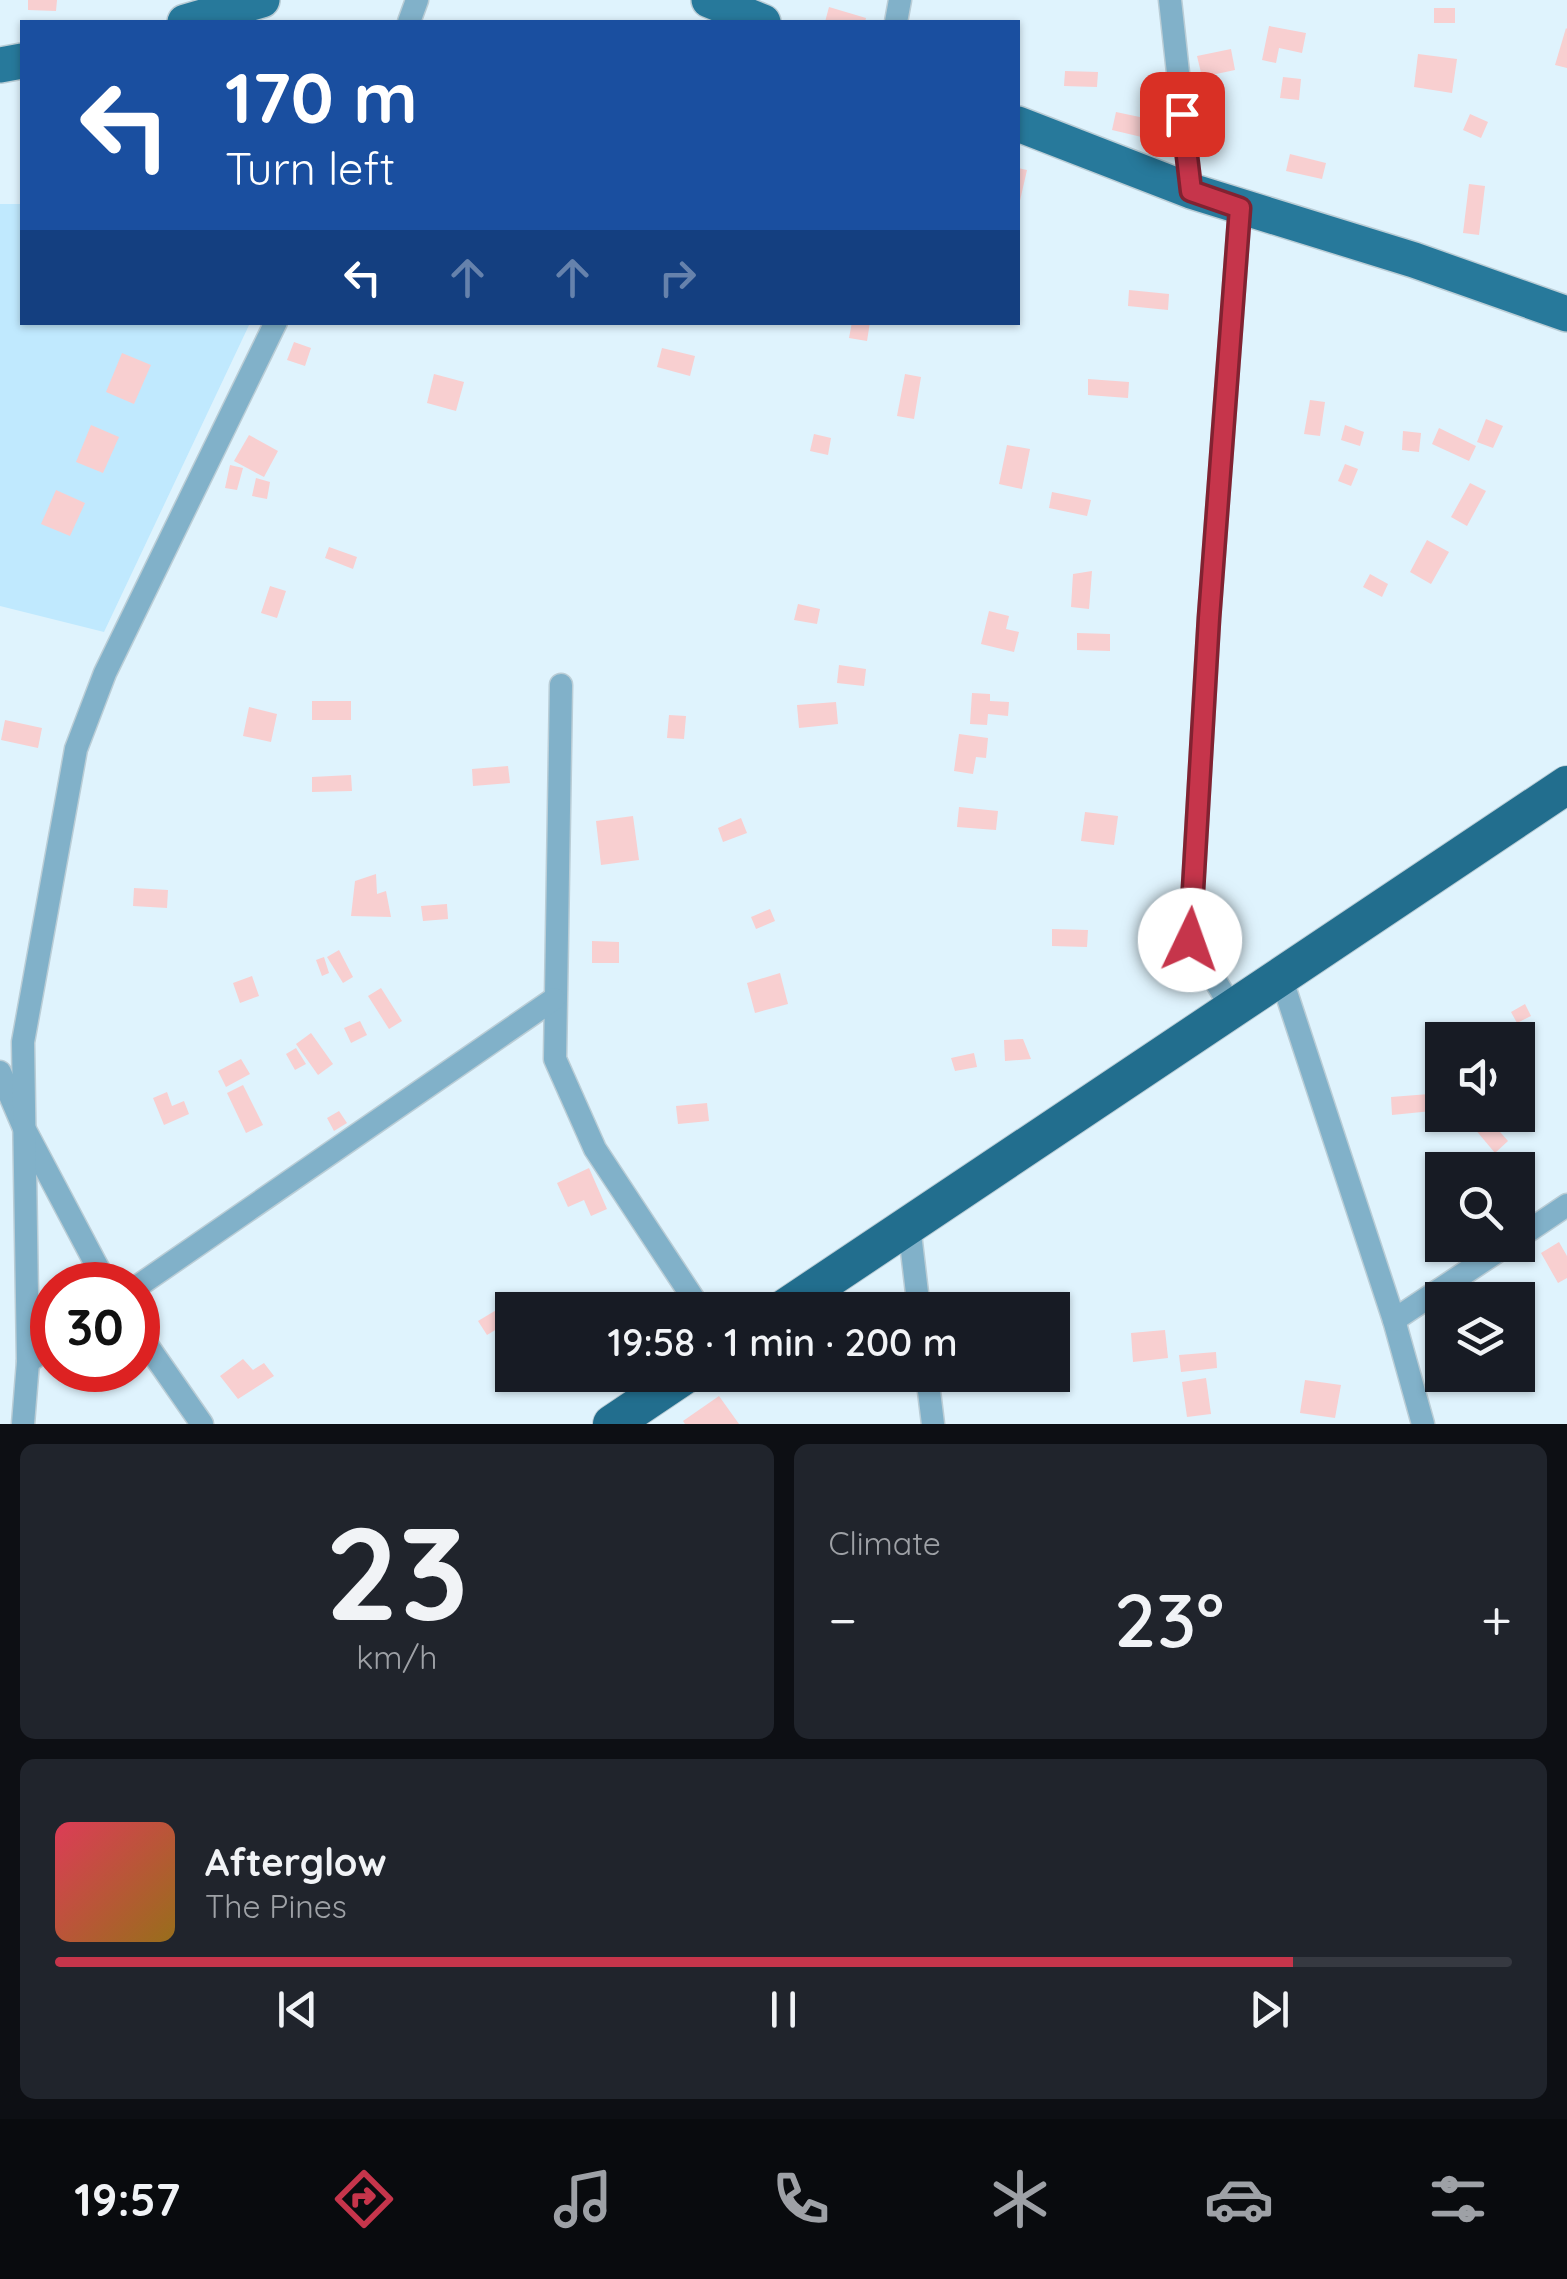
<!DOCTYPE html>
<html lang="en">
<head>
<meta charset="utf-8">
<style>
  body { margin:0; font-family:Quicksand,sans-serif; background:#20242c; color:#f1f3f6; height:100vh; display:flex; flex-direction:column; font-size:38px; white-space:nowrap }
  * { box-sizing:border-box; margin:0 }
  p { font-size:32px; color:#9ea1a6 }
  .icon { flex:none; width:55px; height:55px; fill:none; stroke:currentColor; stroke-width:2; stroke-linecap:round; stroke-linejoin:round }
  .map { position:relative; height:1424px; overflow:hidden }
  .side { display:flex; flex-direction:column; gap:20px; padding:20px; background:#0d0f14; flex:1 }
  .side>* { flex:none }
  .top-card { position:absolute; left:20px; top:20px; width:1000px; height:305px; border-radius:0px; box-shadow:0 2px 8px #0004; background:#1a4fa0; color:#fff; overflow:hidden }
  .fabs { position:absolute; left:1425px; top:1022px; display:grid; gap:20px }
  .fabs a { display:grid; place-items:center; width:110px; height:110px; border-radius:0px; background:#171b24; box-shadow:0 2px 8px #0004; font-size:50px }
  .speed { position:absolute; left:30px; top:1262px; display:flex; gap:20px; font-size:50px; font-weight:700; text-align:center }
  .speed>* { display:grid; place-content:center; width:130px; height:130px; border-radius:50%; background:#171b24; box-shadow:0 2px 8px #0004; line-height:1 }
  .speed .limit { border:15px solid #d22; background:#fff; color:#111 }
  .pin { position:absolute; display:grid; place-items:center; width:85px; height:85px; color:#fff; margin:-42px; border-radius:20px; box-shadow:0 5px 15px #0006 }
  .me { position:absolute; width:110px; margin:-55px; rotate:3deg; stroke-linejoin:round; filter:drop-shadow(0 0 8px #0008) }
  .turn { display:flex; align-items:center; gap:35px; height:210px; padding:0 40px; font-size:45px }
  .turn .icon { width:130px; height:130px; stroke-width:2.5 }
  .turn b { display:block; font-size:70px; line-height:85px }
  .lanes { display:flex; align-items:center; height:95px; padding:0 40px; background:#0003; justify-content:center; gap:50px; direction:ltr }
  .lanes .off { opacity:.35 }
  .big { font-size:75px; font-weight:600; line-height:1.1 }
  .side .tile { flex:1; display:flex; flex-direction:column; justify-content:center; gap:15px; min-width:0; padding:0 35px; border-radius:15px; background:#20242c }
  .side .dial { align-items:center; gap:0 }
  .dial b { font-size:130px; line-height:1 }
  .song { display:flex; align-items:center; gap:30px }
  .cover { width:120px; height:120px; border-radius:15px; background:linear-gradient(135deg,hsl(350 70% 55%),hsl(40 70% 35%)) }
  .played { height:10px; border-radius:5px; background:linear-gradient(90deg,#c6354b 85%,#363941 85%) }
  .keys { display:flex; justify-content:space-around; direction:ltr }
  .heat { display:flex; justify-content:space-between; align-items:center; font-size:55px; direction:ltr }
  .side .tiles { flex:1; display:grid; gap:20px; grid-template-columns:1fr 1fr }
  .tile:last-child { grid-column:span 2 }
  .trip { position:absolute; left:495px; top:1292px; width:575px; height:100px; border-radius:0px; background:#171b24; box-shadow:0 2px 8px #0004; font-weight:600; line-height:100px; text-align:center }
  .tab-bar { display:flex; height:160px; justify-content:space-around; align-items:center; background:#090b0e; color:#9ea1a6 }
  .tab-bar .icon { width:70px; height:70px }
  .tab-bar .active { color:#c6354b }
  .tab-bar b { font-size:45px; color:#f1f3f6 }
  .map>svg:first-child { display:block }
</style>
</head>
<body>
<div class="map">
<svg width="1567" height="1424" viewBox="0 0 1567 1424">
  <rect width="100%" height="100%" fill="#dff3fd"/>
  <!-- built -->
  <polygon fill="#c0e9fe" points="0,204 22,204 22,322 250,323 104,632 0,606"/>
  <!-- building -->
  <g fill="#f8cfd0">
    <polygon points="28,0 57,0 56,11 28,10"/>
    <polygon points="829,7 866,18 865,22 825,22"/>
    <rect x="1434" y="8" width="21" height="15"/>
    <polygon points="1269,26 1306,33 1302,53 1279,48 1276,63 1262,60"/>
    <polygon points="1566,28 1567,29 1567,68 1555,65"/>
    <polygon points="1231,49 1235,70 1202,77 1197,56"/>
    <polygon points="1418,54 1457,59 1452,93 1414,87"/>
    <polygon points="1065,71 1098,72 1097,87 1064,86"/>
    <polygon points="1283,77 1301,79 1299,100 1280,98"/>
    <polygon points="1116,112 1154,120 1150,139 1112,130"/>
    <polygon points="1470,114 1488,122 1481,138 1463,130"/>
    <polygon points="1290,154 1326,163 1322,179 1286,171"/>
    <polygon points="1018,168 1027,170 1019,205 1018,205"/>
    <polygon points="1469,184 1485,186 1479,235 1463,233"/>
    <polygon points="1129,290 1169,294 1168,310 1128,306"/>
    <polygon points="852,322 870,322 867,341 849,338"/>
    <polygon points="294,342 311,348 305,366 287,360"/>
    <polygon points="662,348 695,356 690,376 657,367"/>
    <polygon points="122,353 151,365 134,404 106,392"/>
    <polygon points="434,374 464,382 456,411 427,403"/>
    <polygon points="905,374 921,377 914,419 897,416"/>
    <polygon points="1088,379 1129,382 1128,398 1088,395"/>
    <polygon points="1310,400 1325,402 1320,436 1304,434"/>
    <polygon points="1486,419 1503,426 1493,448 1477,442"/>
    <polygon points="91,425 119,437 103,473 76,462"/>
    <polygon points="1345,425 1364,432 1360,446 1341,440"/>
    <polygon points="1439,428 1476,446 1469,461 1432,444"/>
    <polygon points="1403,431 1421,433 1419,452 1402,450"/>
    <polygon points="814,434 831,438 828,455 810,451"/>
    <polygon points="249,435 278,451 264,477 234,461"/>
    <polygon points="1007,445 1030,449 1022,489 999,484"/>
    <polygon points="1345,464 1358,469 1351,486 1338,481"/>
    <polygon points="230,465 243,468 237,490 225,488"/>
    <polygon points="256,478 270,482 267,499 252,496"/>
    <polygon points="1470,483 1486,491 1467,526 1451,517"/>
    <polygon points="56,490 85,503 70,536 41,524"/>
    <polygon points="1052,492 1091,500 1087,516 1049,508"/>
    <polygon points="1427,540 1449,552 1431,584 1410,572"/>
    <polygon points="329,547 357,557 353,569 325,558"/>
    <polygon points="1092,571 1089,609 1071,607 1073,574"/>
    <polygon points="1370,574 1388,584 1382,597 1363,587"/>
    <polygon points="270,586 286,591 277,618 261,613"/>
    <polygon points="798,604 820,609 817,624 794,620"/>
    <polygon points="989,611 1009,616 1006,629 1019,632 1014,652 981,644"/>
    <polygon points="1077,633 1110,634 1110,651 1077,650"/>
    <polygon points="839,665 866,669 864,686 837,683"/>
    <polygon points="972,693 990,694 990,701 1009,702 1008,716 988,714 987,725 970,724"/>
    <rect x="312" y="701" width="39" height="19"/>
    <polygon points="836,702 838,724 799,728 797,705"/>
    <polygon points="249,707 277,714 271,742 243,736"/>
    <polygon points="669,715 686,716 684,739 667,738"/>
    <polygon points="5,720 42,728 38,748 1,740"/>
    <polygon points="959,734 988,738 986,758 976,757 973,774 954,771"/>
    <polygon points="508,766 510,783 473,786 472,769"/>
    <polygon points="351,775 352,791 312,792 312,777"/>
    <polygon points="959,807 998,811 996,830 957,827"/>
    <polygon points="1085,812 1118,816 1114,845 1081,841"/>
    <polygon points="633,816 639,860 601,865 596,821"/>
    <polygon points="741,818 747,833 723,842 718,828"/>
    <polygon points="376,874 377,894 386,891 391,917 351,916 355,881"/>
    <polygon points="134,888 168,890 167,908 133,906"/>
    <polygon points="447,904 448,919 423,921 421,906"/>
    <polygon points="770,909 775,921 756,929 751,917"/>
    <polygon points="1052,929 1088,930 1087,947 1052,946"/>
    <polygon points="592,941 619,942 619,963 592,963"/>
    <polygon points="339,950 353,977 343,983 327,957"/>
    <polygon points="324,957 329,973 322,976 316,960"/>
    <polygon points="780,973 788,1004 755,1013 747,983"/>
    <polygon points="252,976 259,996 240,1003 233,983"/>
    <polygon points="381,988 402,1021 389,1029 368,996"/>
    <polygon points="1525,1004 1531,1016 1517,1023 1511,1012"/>
    <polygon points="360,1021 367,1035 351,1043 344,1028"/>
    <polygon points="311,1033 333,1064 318,1075 296,1044"/>
    <polygon points="1023,1039 1031,1059 1005,1061 1004,1040"/>
    <polygon points="296,1048 306,1064 295,1070 286,1054"/>
    <polygon points="974,1053 977,1067 955,1071 951,1058"/>
    <polygon points="241,1059 250,1074 226,1087 218,1071"/>
    <polygon points="243,1085 263,1125 246,1133 227,1093"/>
    <polygon points="167,1092 172,1106 184,1101 189,1114 164,1125 153,1098"/>
    <polygon points="1442,1093 1442,1110 1392,1115 1391,1097"/>
    <polygon points="707,1103 709,1121 678,1124 676,1106"/>
    <polygon points="339,1111 347,1123 334,1131 327,1118"/>
    <polygon points="1477,1115 1485,1115 1508,1141 1495,1153 1469,1122"/>
    <polygon points="589,1168 607,1209 591,1216 584,1200 568,1207 557,1183"/>
    <polygon points="1559,1242 1567,1256 1567,1278 1558,1283 1541,1253"/>
    <polygon points="508,1303 512,1320 487,1335 478,1321"/>
    <polygon points="1165,1330 1168,1358 1133,1362 1131,1333"/>
    <polygon points="1216,1352 1217,1368 1181,1372 1179,1355"/>
    <polygon points="243,1359 253,1370 264,1363 274,1376 238,1399 220,1376"/>
    <polygon points="985,1375 1017,1375 1017,1377 986,1381"/>
    <polygon points="1206,1378 1211,1414 1187,1417 1182,1382"/>
    <polygon points="1305,1380 1341,1385 1335,1418 1300,1413"/>
    <polygon points="719,1396 739,1424 685,1424 683,1421"/>
  </g>
  <g fill="none" stroke-linecap="round" stroke-linejoin="round">
    <!-- minor casing -->
    <g stroke="#bacdd6" stroke-width="25">
      <g id="minor">
        <polyline points="1170,0 1191,191"/>
        <polyline points="409,22 417,0"/>
        <polyline points="896,22 900,0"/>
        <polyline points="561,685 555,1059 595,1149 701,1310"/>
        <polyline points="1281,977 1394,1320 1423,1424"/>
        <polyline points="1233,1010 1190,939 1209,618 1240,208"/>
        <polyline points="0,1072 24,1128 107,1285"/>
        <polyline points="909,1225 919,1310"/>
        <polyline points="1518,1238 1567,1205"/>
        <polyline points="138,1286 554,999"/>
        <polyline points="1394,1320 1507,1245"/>
        <polyline points="138,1332 202,1424"/>
        <polyline points="28,1362 52,1345"/>
        <polyline points="927,1375 933,1424"/>
        <polyline points="23,1424 28,1362 23,1042 76,749 105,673 276,322"/>
      </g>
    </g>
    <!-- primary casing -->
    <g stroke="#bacdd6" stroke-width="38">
      <g id="primary">
        <polyline points="709,0 763,22"/>
        <polyline points="185,22 262,0"/>
        <polyline points="0,65 22,61"/>
        <polyline points="1018,124 1191,191 1414,260 1567,314"/>
      </g>
    </g>
    <!-- trunk casing -->
    <g stroke="#bacdd6" stroke-width="40">
      <g id="trunk">
        <polyline points="782,1310 1567,785"/>
        <polyline points="612,1424 685,1375"/>
      </g>
    </g>
    <!-- minor -->
    <use href="#minor" stroke="#81b1c9" stroke-width="22"/>
    <!-- primary -->
    <use href="#primary" stroke="#27799b" stroke-width="35"/>
    <!-- trunk -->
    <use href="#trunk" stroke="#226e8e" stroke-width="38"/>
  </g>
  <g fill="none" stroke-linecap="round" stroke-linejoin="round">
    <!-- route casing -->
    <g stroke="#812231" stroke-width="25">
      <polyline id="route" points="1182,114 1191,191 1240,208 1209,618 1190,940"/>
    </g>
    <!-- route -->
    <use href="#route" stroke="#c6354b" stroke-width="18"/>
  </g>
</svg>
<div class="fabs">
<a><svg class="icon" aria-label="sound" viewBox="0 0 24 24"><path d="M4 9h4l5-4v14l-5-4H4zM17 9q2 3 0 6"/></svg></a>
<a><svg class="icon" aria-label="search" viewBox="0 0 24 24"><circle cx="10" cy="10" r="6"/><path d="M15 15l6 6"/></svg></a>
<a><svg class="icon" aria-label="layers" viewBox="0 0 24 24"><path d="M12 4l9 5-9 5-9-5zM3 14l9 5 9-5"/></svg></a>
</div>
<div class="speed"><div class="limit">30</div></div>
<div class="pin" style="left:1182px;top:114px;background:#d93025"><svg class="icon" aria-label="arrive" viewBox="0 0 24 24"><path d="M6 21V4h12l-3 4 3 4H6"/></svg></div>
<svg class="me" style="left:1190px;top:940px" viewBox="-20 -20 40 40"><circle r="19" fill="#fff"/><path d="M0-13L10 11 0 6-10 11z" fill="#c6354b"/></svg>
<div class="trip">19:58 · 1 min · 200 m</div>
<div class="top-card">
<div class="turn"><svg class="icon" aria-label="left" viewBox="0 0 24 24"><path d="M17 20v-9H6M10 6l-5 5 5 5"/></svg><div><b>170 m</b>Turn left</div></div>
<div class="lanes"><svg class="icon" aria-label="left" viewBox="0 0 24 24"><path d="M17 20v-9H6M10 6l-5 5 5 5"/></svg><svg class="icon off" aria-label="ahead" viewBox="0 0 24 24"><path d="M12 20V5M6 11l6-6 6 6"/></svg><svg class="icon off" aria-label="ahead" viewBox="0 0 24 24"><path d="M12 20V5M6 11l6-6 6 6"/></svg><svg class="icon off" aria-label="right" viewBox="0 0 24 24"><path d="M7 20v-9h11M14 6l5 5-5 5"/></svg></div>
</div>
</div>
<section class="side">
<div class="tiles">
<div class="tile dial"><b>23</b><p>km/h</p></div>
<div class="tile"><p>Climate</p>
<div class="heat"><a>−</a><b class="big">23°</b><a>+</a></div>
</div>
<div class="tile">
<div class="song"><i class="cover"></i><div><b>Afterglow</b><p>The Pines</p></div></div>
<div class="played"></div>
<div class="keys"><svg class="icon" aria-label="previous" viewBox="0 0 24 24"><path d="M18 5L8 12l10 7zM5 5v14"/></svg><svg class="icon" aria-label="pause" viewBox="0 0 24 24"><path d="M8 5v14M16 5v14"/></svg><svg class="icon" aria-label="next" viewBox="0 0 24 24"><path d="M6 5l10 7-10 7zM19 5v14"/></svg></div>
</div>
</div>
</section>
<nav class="tab-bar">
<b>19:57</b>
<svg class="icon active" aria-label="directions" viewBox="0 0 24 24"><path d="M12 3l9 9-9 9-9-9zM9 14v-3h6M13 9l2 2-2 2"/></svg>
<svg class="icon" aria-label="music" viewBox="0 0 24 24"><path d="M9 18V5l10-2v13"/><circle cx="6" cy="18" r="3"/><circle cx="16" cy="16" r="3"/></svg>
<svg class="icon" aria-label="phone" viewBox="0 0 24 24"><path d="M5 4h4l2 5-3 2q2 4 5 5l2-3 5 2v4C11 20 4 13 5 4z"/></svg>
<svg class="icon" aria-label="climate" viewBox="0 0 24 24"><path d="M12 3v18M4 7l16 10M4 17L20 7"/></svg>
<svg class="icon" aria-label="car" viewBox="0 0 24 24"><path d="M5 17H2v-5l4-1 3-4h7l3 4 3 1v5h-3M9 17h6M6 11h13"/><circle cx="7" cy="17" r="2"/><circle cx="17" cy="17" r="2"/></svg>
<svg class="icon" aria-label="filters" viewBox="0 0 24 24"><path d="M4 7h16M4 17h16"/><circle cx="9" cy="7" r="2"/><circle cx="15" cy="17" r="2"/></svg>
</nav>
</body>
</html>
